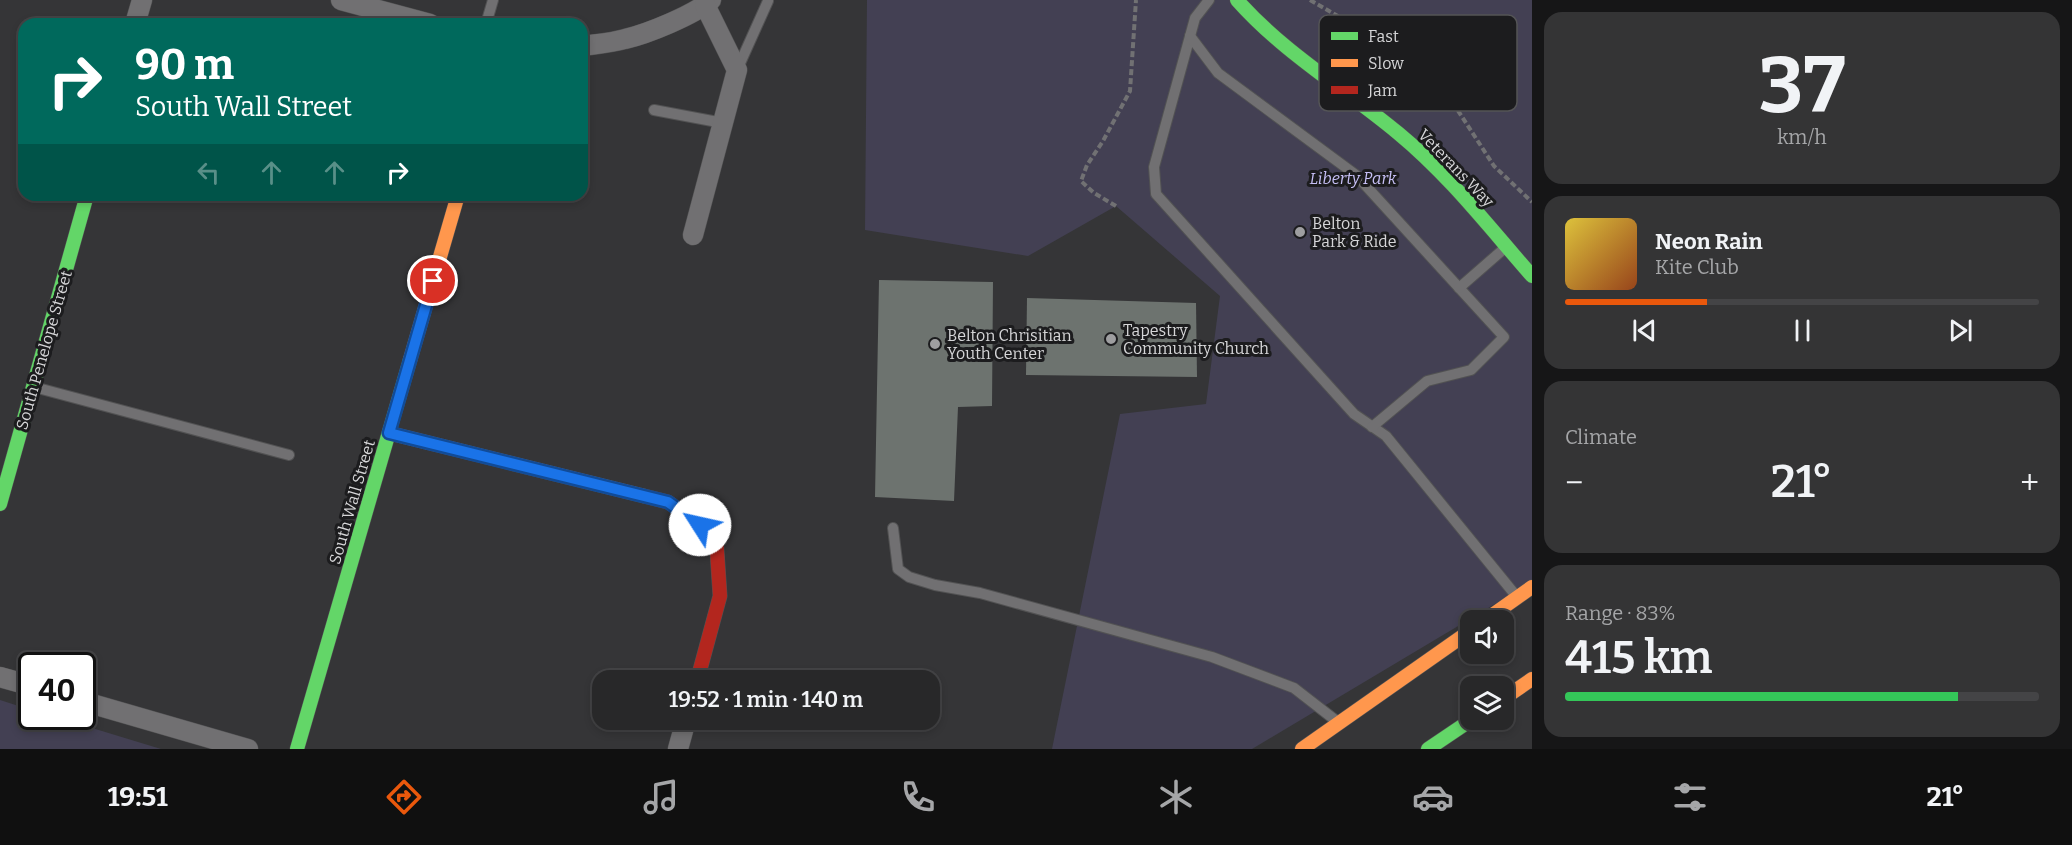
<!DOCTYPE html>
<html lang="en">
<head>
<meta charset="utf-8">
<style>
  body { margin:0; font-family:Bitter,serif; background:#343435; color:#f1f3f6; height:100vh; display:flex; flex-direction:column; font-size:22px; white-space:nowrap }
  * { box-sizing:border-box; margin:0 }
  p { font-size:20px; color:#a5a6a8 }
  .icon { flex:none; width:33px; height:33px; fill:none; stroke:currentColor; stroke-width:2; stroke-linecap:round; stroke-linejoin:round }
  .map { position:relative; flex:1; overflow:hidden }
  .side { display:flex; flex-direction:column; gap:12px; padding:12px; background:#161617; width:540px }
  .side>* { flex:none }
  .top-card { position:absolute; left:18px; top:18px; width:570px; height:183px; border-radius:18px; box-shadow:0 3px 9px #0003,0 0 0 2px #444446; background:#00695c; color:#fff; overflow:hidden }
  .fabs { position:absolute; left:1460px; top:610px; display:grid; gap:12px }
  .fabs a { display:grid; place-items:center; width:54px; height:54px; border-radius:12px; background:#282829; box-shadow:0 3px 9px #0003,0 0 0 2px #444446; font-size:30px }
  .speed { position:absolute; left:18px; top:652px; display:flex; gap:12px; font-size:30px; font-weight:700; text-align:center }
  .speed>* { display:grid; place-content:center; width:78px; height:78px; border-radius:50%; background:#282829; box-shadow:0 3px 9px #0003,0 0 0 2px #444446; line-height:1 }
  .speed .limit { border:3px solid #111; border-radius:9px; background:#fff; color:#111 }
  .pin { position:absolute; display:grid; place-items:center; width:51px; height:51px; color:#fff; margin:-26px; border:3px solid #fff; border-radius:50%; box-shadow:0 2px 6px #0007 }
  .me { position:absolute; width:66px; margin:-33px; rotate:305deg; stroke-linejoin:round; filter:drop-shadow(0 0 4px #0008) }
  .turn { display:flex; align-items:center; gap:21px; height:126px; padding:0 18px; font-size:27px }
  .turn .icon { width:78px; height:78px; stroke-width:2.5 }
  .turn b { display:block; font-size:42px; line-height:51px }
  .lanes { display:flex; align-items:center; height:57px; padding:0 18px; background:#0003; justify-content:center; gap:30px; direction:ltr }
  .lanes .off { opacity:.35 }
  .big { font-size:45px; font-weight:600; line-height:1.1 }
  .side .widget { flex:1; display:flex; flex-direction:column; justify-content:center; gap:9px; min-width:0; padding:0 21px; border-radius:18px; background:#343435 }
  .side .dial { align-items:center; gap:0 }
  .dial b { font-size:78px; line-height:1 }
  .song { display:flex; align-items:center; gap:18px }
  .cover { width:72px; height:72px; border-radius:9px; background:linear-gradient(135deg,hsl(50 70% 55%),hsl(20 70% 35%)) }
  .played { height:6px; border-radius:3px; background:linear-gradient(90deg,#ea580c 30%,#444446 30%) }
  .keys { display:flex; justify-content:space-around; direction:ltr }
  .heat { display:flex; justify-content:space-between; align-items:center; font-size:33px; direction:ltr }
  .charge { height:9px; border-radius:4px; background:linear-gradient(90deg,#34c759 83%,#444446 0) }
  .trip { position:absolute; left:592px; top:670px; width:348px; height:60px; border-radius:18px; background:#282829; box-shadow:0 3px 9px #0003,0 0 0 2px #444446; font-weight:600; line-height:60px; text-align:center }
  .dock { display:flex; height:96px; justify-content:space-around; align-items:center; background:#101010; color:#a5a6a8 }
  .dock .icon { width:42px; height:42px }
  .dock .active { color:#ea580c }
  .dock b { font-size:27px; color:#f1f3f6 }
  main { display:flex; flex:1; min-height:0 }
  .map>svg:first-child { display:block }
</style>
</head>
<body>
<main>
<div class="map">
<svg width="1532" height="749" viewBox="0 0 1532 749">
  <rect width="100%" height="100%" fill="#353537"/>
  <!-- green -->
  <g fill="#434053">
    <polygon points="867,0 1532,0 1532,582 1252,749 1052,749 1120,414 1206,404 1220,296 1116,206 1028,256 865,230"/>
    <polygon points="0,700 31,710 32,717 56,717 161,749 0,749"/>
  </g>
  <!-- building -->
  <g fill="#6d736f">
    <polygon points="879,280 993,282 992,406 958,407 954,501 875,497"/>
    <polygon points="1027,298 1196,303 1197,377 1026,375"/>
  </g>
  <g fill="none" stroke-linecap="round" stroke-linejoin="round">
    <!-- lane casing -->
    <g stroke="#525253" stroke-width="12">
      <g id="lane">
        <polyline points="1209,0 1195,18 1154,167 1156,194 1354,414 1386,436 1517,597"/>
        <polyline points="486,24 493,0"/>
        <polyline points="1190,36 1218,73 1356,175 1504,337 1471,370 1427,381 1372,427"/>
        <polyline points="737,70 768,1"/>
        <polyline points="654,110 723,123"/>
        <polyline points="1459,288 1506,247"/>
        <polyline points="34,387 289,455"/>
        <polyline points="893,528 898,569 909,577 935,585 980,593 1212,657 1294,688 1339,723"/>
      </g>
    </g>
    <!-- street casing -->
    <g stroke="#525253" stroke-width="21">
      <g id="street">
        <polyline points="341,0 430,24"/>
        <polyline points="135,24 142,0"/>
        <path d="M 582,46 C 596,44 611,43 625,39 C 647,34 694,15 711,0"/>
        <polyline points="693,235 737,70 705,5"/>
        <polyline points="0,677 32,686"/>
        <polyline points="82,701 248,749"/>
        <polyline points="678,749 686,720"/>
      </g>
    </g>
    <!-- fast casing -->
    <g stroke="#525253" stroke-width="15">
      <g id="fast">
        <path d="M 1237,0 C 1284,53 1344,88 1398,133 C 1449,175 1489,227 1532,276"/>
        <polyline points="0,504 87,195"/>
        <polyline points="297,749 410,360"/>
        <polyline points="1428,749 1471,720"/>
      </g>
    </g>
    <!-- slow casing -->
    <g stroke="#525253" stroke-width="15">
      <g id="slow">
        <polyline points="410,360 458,195"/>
        <polyline points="389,433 644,496"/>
        <polyline points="1484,621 1532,587"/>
        <polyline points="1503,699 1532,679"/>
        <polyline points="1302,749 1470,631"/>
      </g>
    </g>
    <!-- jam casing -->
    <g stroke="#525253" stroke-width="15">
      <polyline id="jam" points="644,496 668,502 716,536 720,596 697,681"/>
    </g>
    <!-- path -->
    <g stroke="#717173" stroke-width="4" stroke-dasharray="6 3" stroke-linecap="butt">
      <polyline points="1310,0 1423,65 1445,83 1455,106 1494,166 1532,202"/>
      <polyline points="1116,206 1094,193 1081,181 1087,165 1103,141 1130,91 1136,0"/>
    </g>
    <!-- lane -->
    <use href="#lane" stroke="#717072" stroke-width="10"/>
    <!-- street -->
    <use href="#street" stroke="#717072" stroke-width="20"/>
    <!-- fast -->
    <use href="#fast" stroke="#63d668" stroke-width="14"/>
    <!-- slow -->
    <use href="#slow" stroke="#ff974d" stroke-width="14"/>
    <!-- jam -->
    <use href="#jam" stroke="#b3261e" stroke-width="14"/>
  </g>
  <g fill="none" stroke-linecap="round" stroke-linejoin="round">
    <!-- route casing -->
    <g stroke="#114b97" stroke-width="15">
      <polyline id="route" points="433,281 389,433 668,502 700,525"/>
    </g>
    <!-- route -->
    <use href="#route" stroke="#1a73e8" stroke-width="10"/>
  </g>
  <!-- markers -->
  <g fill="#9e9ea0" stroke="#1c1c1e" stroke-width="2">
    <circle cx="1300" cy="232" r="6"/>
    <circle cx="1111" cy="339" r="6"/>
    <circle cx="935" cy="344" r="6"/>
  </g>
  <g text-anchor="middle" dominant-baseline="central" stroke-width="6" stroke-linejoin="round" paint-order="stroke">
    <!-- street labels -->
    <g font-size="16" fill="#d6d6d8" stroke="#1c1c1e">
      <text transform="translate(1456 168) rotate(46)">Veterans Way</text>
      <text transform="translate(44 350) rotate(-74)">South Penelope Street</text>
      <text transform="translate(352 502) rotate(-74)">South Wall Street</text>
    </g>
    <!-- park labels -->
    <g font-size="16" font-style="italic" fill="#c7c0f6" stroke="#1c1c1e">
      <text x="1353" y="178">Liberty Park</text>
    </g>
    <!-- poi labels -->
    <g font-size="16" fill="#d6d6d8" stroke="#1c1c1e" text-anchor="start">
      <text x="1312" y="223">Belton<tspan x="1312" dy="18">Park &amp; Ride</tspan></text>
      <text x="1123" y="330">Tapestry<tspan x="1123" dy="18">Community Church</tspan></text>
      <text x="947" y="335">Belton Chrisitian<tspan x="947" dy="18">Youth Center</tspan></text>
    </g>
  </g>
  <!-- legend -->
  <rect x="1319" y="15" width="198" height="96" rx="9" fill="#1c1c1e" stroke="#545456" stroke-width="1.5"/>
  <rect x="1331" y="32" width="27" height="8" fill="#63d668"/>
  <rect x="1331" y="59" width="27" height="8" fill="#ff974d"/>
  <rect x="1331" y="86" width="27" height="8" fill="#b3261e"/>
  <g font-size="16" fill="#d6d6d8">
    <text x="1368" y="42">Fast</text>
    <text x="1368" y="69">Slow</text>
    <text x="1368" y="96">Jam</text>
  </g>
</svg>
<div class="fabs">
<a><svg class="icon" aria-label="sound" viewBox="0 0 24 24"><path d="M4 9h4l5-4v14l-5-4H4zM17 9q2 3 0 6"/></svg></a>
<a><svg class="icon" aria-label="layers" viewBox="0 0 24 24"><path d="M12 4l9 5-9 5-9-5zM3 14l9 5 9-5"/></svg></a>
</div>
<div class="speed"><div class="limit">40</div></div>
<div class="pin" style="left:433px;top:281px;background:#d93025"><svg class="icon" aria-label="arrive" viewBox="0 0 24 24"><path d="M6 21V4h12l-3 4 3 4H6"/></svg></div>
<svg class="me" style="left:700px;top:525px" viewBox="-20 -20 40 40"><circle r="19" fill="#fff"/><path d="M0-13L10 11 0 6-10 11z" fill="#1a73e8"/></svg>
<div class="trip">19:52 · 1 min · 140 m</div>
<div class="top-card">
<div class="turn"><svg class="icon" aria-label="right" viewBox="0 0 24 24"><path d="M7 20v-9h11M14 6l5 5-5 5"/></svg><div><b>90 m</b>South Wall Street</div></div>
<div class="lanes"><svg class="icon off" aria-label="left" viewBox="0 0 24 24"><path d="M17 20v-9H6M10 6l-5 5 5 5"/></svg><svg class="icon off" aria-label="ahead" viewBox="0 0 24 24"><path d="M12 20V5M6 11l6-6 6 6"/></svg><svg class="icon off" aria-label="ahead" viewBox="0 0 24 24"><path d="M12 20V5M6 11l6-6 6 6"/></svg><svg class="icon" aria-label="right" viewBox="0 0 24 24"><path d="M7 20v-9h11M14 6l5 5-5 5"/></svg></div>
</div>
</div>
<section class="side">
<div class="widget dial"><b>37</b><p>km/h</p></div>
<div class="widget">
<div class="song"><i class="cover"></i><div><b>Neon Rain</b><p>Kite Club</p></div></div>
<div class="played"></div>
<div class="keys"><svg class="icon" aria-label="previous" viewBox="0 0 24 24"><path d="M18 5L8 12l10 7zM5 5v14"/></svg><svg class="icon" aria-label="pause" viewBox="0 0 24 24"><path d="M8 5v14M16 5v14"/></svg><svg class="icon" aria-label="next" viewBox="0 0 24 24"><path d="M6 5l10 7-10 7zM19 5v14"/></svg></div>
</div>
<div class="widget"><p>Climate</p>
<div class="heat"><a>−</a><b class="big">21°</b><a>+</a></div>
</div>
<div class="widget"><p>Range · 83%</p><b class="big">415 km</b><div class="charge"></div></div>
</section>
</main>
<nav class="dock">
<b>19:51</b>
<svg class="icon active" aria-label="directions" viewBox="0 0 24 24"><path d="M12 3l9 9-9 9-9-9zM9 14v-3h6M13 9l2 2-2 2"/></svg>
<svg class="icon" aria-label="music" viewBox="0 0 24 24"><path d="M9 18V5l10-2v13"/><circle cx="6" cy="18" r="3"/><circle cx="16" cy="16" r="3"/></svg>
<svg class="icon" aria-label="phone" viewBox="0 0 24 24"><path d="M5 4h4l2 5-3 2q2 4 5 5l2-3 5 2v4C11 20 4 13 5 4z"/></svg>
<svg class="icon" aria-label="climate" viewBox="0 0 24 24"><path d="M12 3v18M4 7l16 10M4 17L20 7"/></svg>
<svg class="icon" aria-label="car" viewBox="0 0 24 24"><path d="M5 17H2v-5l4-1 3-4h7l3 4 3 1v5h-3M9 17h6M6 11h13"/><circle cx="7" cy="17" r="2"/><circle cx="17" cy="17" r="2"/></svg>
<svg class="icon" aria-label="filters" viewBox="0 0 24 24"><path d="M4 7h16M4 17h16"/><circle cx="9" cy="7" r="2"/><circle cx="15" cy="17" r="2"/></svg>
<b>21°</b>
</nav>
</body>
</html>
